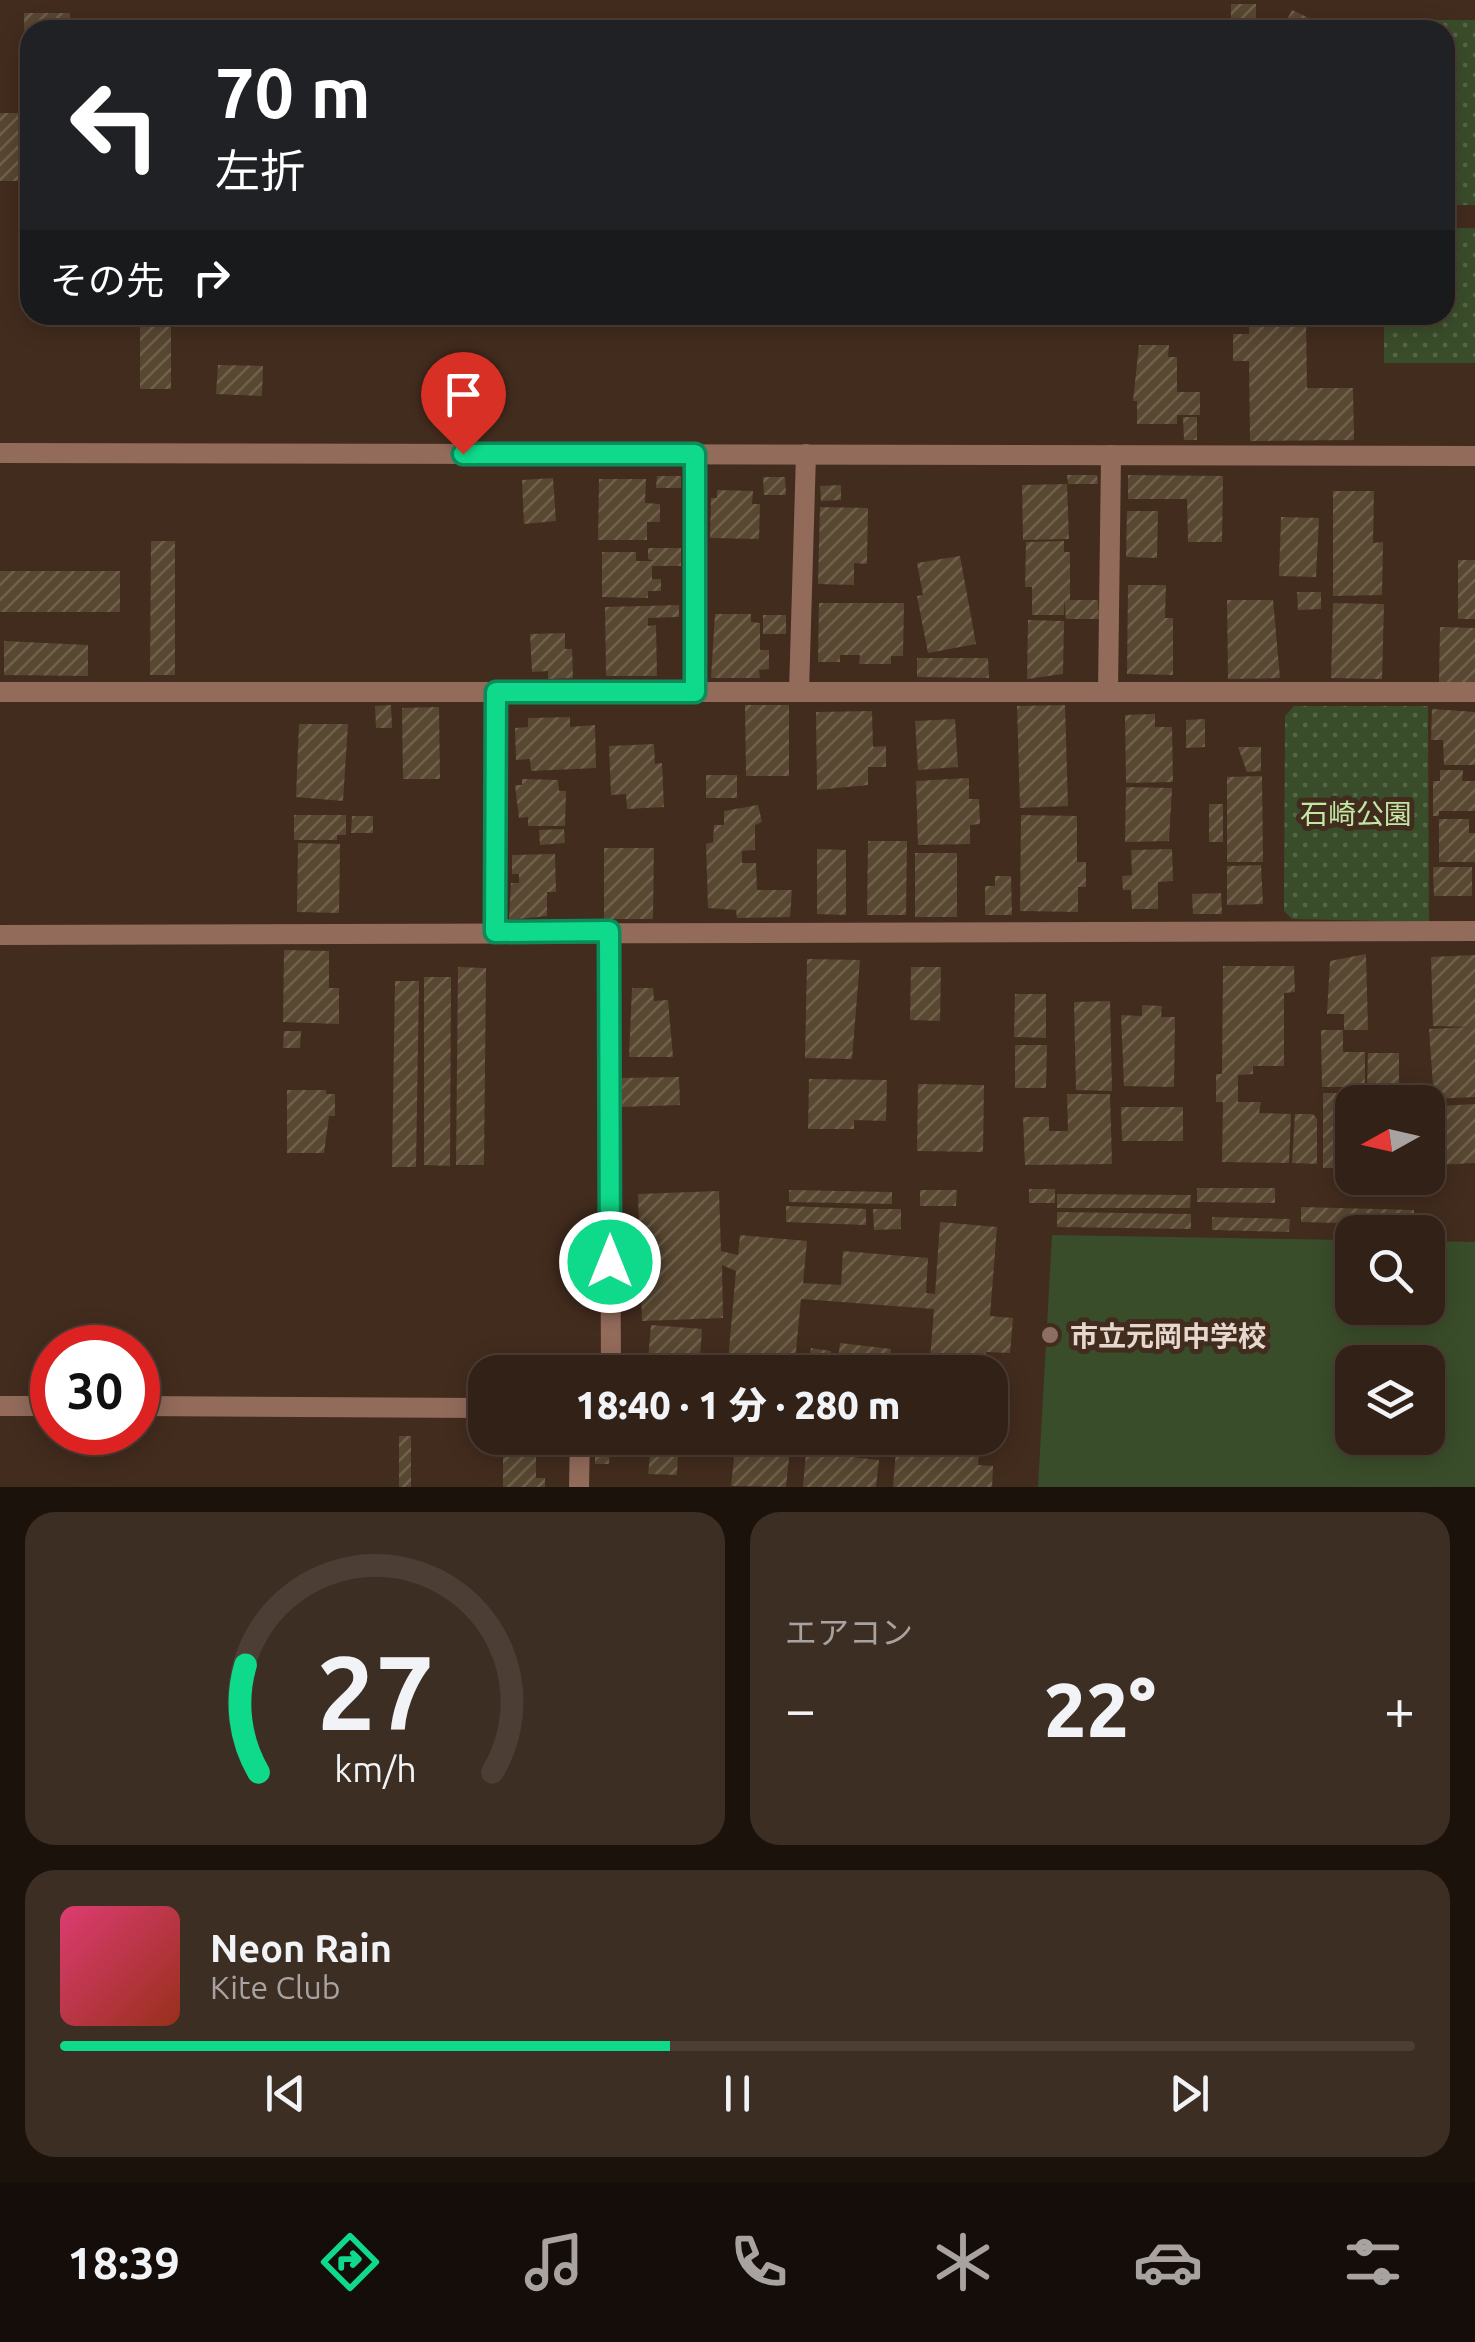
<!DOCTYPE html>
<html lang="ja">
<head>
<meta charset="utf-8">
<style>
  body { margin:0; font-family:Ubuntu,"Noto Sans JP",sans-serif; background:#3d2e23; color:#f1f3f6; height:100vh; display:flex; flex-direction:column; font-size:38px; white-space:nowrap }
  * { box-sizing:border-box; margin:0 }
  p { font-size:32px; color:#a8a3a1 }
  .icon { flex:none; width:55px; height:55px; fill:none; stroke:currentColor; stroke-width:2; stroke-linecap:round; stroke-linejoin:round }
  .map { position:relative; height:1487px; overflow:hidden }
  .drawer { display:flex; flex-direction:column; gap:25px; padding:25px; background:#1c120c; flex:1 }
  .drawer>* { flex:none }
  .hud { position:absolute; left:20px; top:20px; width:1435px; height:305px; border-radius:30px; box-shadow:0 5px 25px #0003,0 0 0 2px #4d3e35; background:#202124; color:#fff; overflow:hidden }
  .needle { width:65px; rotate:262deg }
  .buttons { position:absolute; left:1335px; top:1085px; display:grid; gap:20px }
  .buttons a { display:grid; place-items:center; width:110px; height:110px; border-radius:20px; background:#322116; box-shadow:0 5px 25px #0003,0 0 0 2px #4d3e35; font-size:50px }
  .speed { position:absolute; left:30px; top:1325px; display:flex; gap:20px; font-size:50px; font-weight:700; text-align:center }
  .speed>* { display:grid; place-content:center; width:130px; height:130px; border-radius:50%; background:#322116; box-shadow:0 5px 25px #0003,0 0 0 2px #4d3e35; line-height:1 }
  .speed .limit { border:15px solid #d22; background:#fff; color:#111 }
  .pin { position:absolute; display:grid; place-items:center; width:85px; height:85px; color:#fff; margin:-102px -42px; border-radius:50% 50% 50% 0; rotate:-45deg; box-shadow:0 0 10px #0007 }
  .pin .icon { rotate:45deg }
  .me { position:absolute; width:110px; margin:-55px; rotate:0deg; stroke-linejoin:round; filter:drop-shadow(0 0 8px #0008) }
  .turn { display:flex; align-items:center; gap:35px; height:210px; padding:0 30px; font-size:45px }
  .turn .icon { width:130px; height:130px; stroke-width:2.5 }
  .turn b { display:block; font-size:70px; line-height:85px }
  .then { display:flex; align-items:center; height:95px; padding:0 30px; background:#0003; gap:20px; font-size:38px }
  .big { font-size:75px; font-weight:800; line-height:1.1 }
  .drawer .card { flex:1; display:flex; flex-direction:column; justify-content:center; gap:15px; min-width:0; padding:0 35px; border-radius:30px; background:#3d2e23 }
  .drawer .dial { align-items:center; gap:0 }
  .dial svg { height:260px; overflow:visible; fill:none; stroke:#4d3e35; stroke-width:7; stroke-linecap:round; text-anchor:middle }
  .dial text { fill:#f1f3f6; stroke:none }
  .song { display:flex; align-items:center; gap:30px }
  .cover { width:120px; height:120px; border-radius:15px; background:linear-gradient(135deg,hsl(340 70% 55%),hsl(10 70% 35%)) }
  .played { height:10px; border-radius:5px; background:linear-gradient(90deg,#0fd98a 45%,#4d3e35 45%) }
  .keys { display:flex; justify-content:space-around; direction:ltr }
  .heat { display:flex; justify-content:space-between; align-items:center; font-size:55px; direction:ltr }
  .drawer .tiles { flex:1; display:grid; gap:25px; grid-template-columns:1fr 1fr }
  .card:last-child { grid-column:span 2 }
  .trip { position:absolute; left:468px; top:1355px; width:540px; height:100px; border-radius:30px; background:#322116; box-shadow:0 5px 25px #0003,0 0 0 2px #4d3e35; font-weight:800; line-height:100px; text-align:center }
  .tab-bar { display:flex; height:160px; justify-content:space-around; align-items:center; background:#140d09; color:#a8a3a1 }
  .tab-bar .icon { width:70px; height:70px }
  .tab-bar .current { color:#0fd98a }
  .tab-bar b { font-size:45px; color:#f1f3f6 }
  .map>svg:first-child { display:block }
</style>
</head>
<body>
<div class="map">
<svg width="1475" height="1487" viewBox="0 0 1475 1487">
  <defs>
    <pattern id="park-dots" width="8" height="8" patternUnits="userSpaceOnUse" patternTransform="scale(2.5)"><rect width="8" height="8" fill="#3a4d2a"/><path d="M2 2h.1M6 6h.1" fill="none" stroke="#566648" stroke-width="1.8" stroke-linecap="round"/></pattern>
    <pattern id="building-hatch" width="6" height="6" patternUnits="userSpaceOnUse" patternTransform="scale(2.5)"><rect width="6" height="6" fill="#584731"/><path d="M-1 1l2-2M0 6l6-6M5 7l2-2" fill="none" stroke="#70614e"/></pattern>
  </defs>
  <rect width="100%" height="100%" fill="#422c1e"/>
  <!-- green -->
  <path fill="#3a4d2a" fill-rule="evenodd" d="M 1052,1235 L 1352,1240 L 1352,1308 L 1428,1308 L 1428,1241 L 1475,1242 L 1475,1487 L 1038,1487 ZM 1352,1362 L 1428,1362 L 1428,1438 L 1352,1438 Z"/>
  <!-- park -->
  <g fill="url(#park-dots)">
    <polygon points="1415,20 1475,20 1475,205 1445,205 1445,30 1415,30"/>
    <polygon points="1445,228 1475,228 1475,363 1384,363 1384,315 1445,315"/>
    <polygon points="1294,706 1428,706 1429,922 1292,919 1284,911 1285,716"/>
  </g>
  <!-- building -->
  <g fill="url(#building-hatch)">
    <rect x="1231" y="4" width="25" height="26"/>
    <polygon points="1292,10 1330,28 1350,30 1282,30"/>
    <polygon points="24,13 70,13 70,30 30,30 30,98 25,98"/>
    <polygon points="0,113 30,113 25,181 0,181"/>
    <polygon points="18,231 30,231 30,268 18,267"/>
    <polygon points="1249,315 1306,315 1307,388 1353,388 1354,440 1250,441 1249,361 1233,361 1233,334 1249,334"/>
    <rect x="140" y="319" width="31" height="70"/>
    <polygon points="1139,345 1169,345 1168,357 1177,357 1177,392 1200,392 1200,415 1177,415 1177,424 1137,424 1137,401 1133,401"/>
    <polygon points="218,365 263,366 262,396 216,394"/>
    <polygon points="1183,417 1197,417 1197,440 1184,440"/>
    <polygon points="1067,475 1097,475 1098,484 1068,484"/>
    <polygon points="1128,475 1223,476 1222,542 1188,542 1187,499 1128,499"/>
    <polygon points="657,476 681,476 681,488 656,488"/>
    <polygon points="763,477 785,477 786,495 764,495"/>
    <polygon points="553,478 556,521 524,524 522,480"/>
    <polygon points="599,479 646,479 645,503 660,504 660,522 647,522 647,540 598,540"/>
    <polygon points="1067,484 1069,539 1023,540 1022,485"/>
    <polygon points="841,485 841,500 821,501 820,486"/>
    <polygon points="717,490 753,491 752,504 760,504 759,539 710,538 711,498 717,498"/>
    <polygon points="1333,491 1374,491 1373,543 1383,542 1382,595 1333,596"/>
    <polygon points="820,507 868,508 867,564 854,563 854,585 818,584"/>
    <polygon points="1127,511 1158,511 1157,558 1126,557"/>
    <polygon points="1281,517 1319,518 1316,577 1279,576"/>
    <polygon points="151,541 175,541 175,675 150,675"/>
    <polygon points="1064,541 1064,552 1070,552 1070,600 1098,600 1099,619 1066,619 1064,599 1064,615 1032,615 1032,587 1025,587 1026,542"/>
    <polygon points="648,548 681,548 681,566 652,566 652,579 661,579 661,591 648,591 648,598 602,597 602,552 636,552 636,561 654,561 648,559"/>
    <polygon points="960,556 976,644 928,653 917,596 923,595 917,563"/>
    <rect x="1458" y="560" width="17" height="59"/>
    <rect x="0" y="571" width="120" height="41"/>
    <polygon points="1128,585 1166,585 1165,618 1173,618 1173,675 1127,674"/>
    <polygon points="1297,592 1321,592 1321,609 1298,610"/>
    <polygon points="1227,600 1273,600 1280,678 1228,679"/>
    <polygon points="819,603 904,603 903,656 891,656 891,664 859,664 860,655 840,655 840,662 818,662"/>
    <polygon points="1333,603 1384,604 1382,679 1331,678"/>
    <polygon points="679,605 679,617 648,618 648,626 656,625 657,676 606,676 605,607"/>
    <polygon points="715,614 751,614 751,622 760,623 760,650 769,650 769,669 759,670 760,678 711,678"/>
    <rect x="763" y="615" width="23" height="19"/>
    <polygon points="1028,620 1064,621 1063,674 1027,679"/>
    <polygon points="1440,627 1475,628 1475,683 1439,682"/>
    <polygon points="565,633 565,649 572,649 573,678 548,679 548,671 532,672 530,634"/>
    <polygon points="4,641 88,645 88,676 4,675"/>
    <polygon points="917,658 988,658 989,678 917,677"/>
    <polygon points="391,705 392,728 376,728 375,706"/>
    <polygon points="745,705 789,705 789,776 746,776"/>
    <polygon points="1065,705 1068,806 1020,808 1017,706"/>
    <polygon points="439,707 440,779 403,779 402,708"/>
    <polygon points="1432,709 1475,712 1475,765 1444,765 1443,740 1431,740"/>
    <polygon points="872,711 873,747 886,746 886,767 868,767 868,785 817,790 816,712"/>
    <polygon points="1155,714 1155,727 1172,727 1173,782 1126,783 1125,715"/>
    <polygon points="570,717 570,727 595,725 596,768 531,771 530,759 516,760 515,728 528,727 528,718"/>
    <polygon points="955,719 958,767 918,770 915,721"/>
    <polygon points="1205,719 1205,747 1186,748 1186,720"/>
    <polygon points="299,724 348,724 343,801 296,797"/>
    <polygon points="654,744 655,764 662,763 664,807 627,809 626,794 611,795 609,746"/>
    <polygon points="1238,747 1261,747 1261,771 1247,772"/>
    <polygon points="1440,770 1463,770 1462,781 1475,781 1475,811 1439,811 1439,816 1433,816 1433,781 1440,781"/>
    <rect x="706" y="775" width="31" height="23"/>
    <polygon points="1262,776 1263,862 1227,862 1227,777"/>
    <polygon points="969,778 969,799 979,799 980,824 970,825 970,844 918,845 916,781"/>
    <polygon points="522,779 558,780 559,791 566,791 565,826 528,826 528,817 519,818 515,785 522,785"/>
    <polygon points="1126,787 1172,788 1169,841 1125,842"/>
    <rect x="1209" y="804" width="14" height="38"/>
    <polygon points="758,805 762,822 755,825 755,850 742,851 742,863 756,863 757,890 792,890 790,917 737,918 736,910 708,908 706,844 713,842 714,825 724,825 724,811"/>
    <polygon points="294,815 346,815 346,835 337,835 337,840 294,840"/>
    <polygon points="1021,815 1077,816 1077,862 1086,862 1086,887 1078,887 1078,912 1020,911"/>
    <polygon points="352,816 373,816 373,833 351,833"/>
    <polygon points="1439,819 1469,819 1469,833 1475,833 1475,862 1439,862"/>
    <polygon points="564,829 565,843 540,845 539,830"/>
    <polygon points="868,841 907,841 906,915 867,915"/>
    <polygon points="298,843 340,844 339,913 297,912"/>
    <polygon points="604,848 654,848 653,919 604,919"/>
    <polygon points="817,849 846,850 846,915 817,914"/>
    <polygon points="1172,849 1173,881 1158,882 1158,909 1132,909 1131,890 1123,890 1122,876 1132,875 1131,850"/>
    <rect x="915" y="853" width="42" height="64"/>
    <polygon points="555,854 556,892 547,892 547,916 509,920 511,883 519,883 519,874 512,874 512,855"/>
    <polygon points="1261,865 1263,904 1227,905 1227,866"/>
    <polygon points="1433,867 1472,867 1472,896 1434,896"/>
    <polygon points="995,876 1011,876 1012,915 985,915 985,886 995,886"/>
    <polygon points="1221,893 1222,914 1193,914 1192,894"/>
    <polygon points="284,950 329,951 329,988 339,988 339,1024 283,1022"/>
    <polygon points="1366,954 1368,1030 1344,1030 1344,1014 1327,1014 1330,961"/>
    <polygon points="1475,955 1475,1097 1434,1099 1429,1029 1470,1027 1433,1026 1431,957"/>
    <polygon points="807,959 860,960 852,1059 805,1058"/>
    <polygon points="1223,966 1294,966 1295,992 1284,993 1284,1066 1253,1066 1253,1074 1238,1075 1238,1102 1261,1102 1259,1113 1291,1114 1289,1163 1222,1162 1223,1102 1216,1102 1216,1074 1222,1074"/>
    <polygon points="458,967 486,968 484,1165 456,1165"/>
    <polygon points="911,967 941,967 940,1021 910,1020"/>
    <polygon points="424,977 451,977 450,1166 424,1165"/>
    <polygon points="395,981 419,981 416,1167 392,1167"/>
    <polygon points="632,988 653,988 654,1001 668,1000 673,1057 629,1057"/>
    <polygon points="1015,994 1046,994 1046,1038 1014,1037"/>
    <polygon points="1110,1001 1112,1091 1076,1090 1074,1002"/>
    <polygon points="1142,1005 1162,1006 1161,1017 1175,1017 1174,1087 1124,1086 1121,1015 1142,1016"/>
    <polygon points="1321,1030 1343,1030 1343,1052 1365,1052 1365,1087 1322,1087"/>
    <polygon points="284,1031 301,1031 300,1048 283,1048"/>
    <polygon points="1015,1045 1047,1045 1046,1088 1015,1088"/>
    <polygon points="1368,1053 1399,1053 1399,1087 1367,1087"/>
    <polygon points="679,1077 680,1105 621,1107 621,1078"/>
    <polygon points="809,1079 887,1080 886,1121 854,1120 854,1129 808,1129"/>
    <polygon points="918,1084 984,1085 983,1152 917,1151"/>
    <polygon points="287,1090 326,1090 326,1094 335,1094 335,1116 329,1116 324,1153 287,1153"/>
    <polygon points="1323,1093 1366,1093 1366,1102 1352,1102 1352,1168 1323,1168"/>
    <polygon points="1067,1094 1110,1094 1112,1164 1025,1165 1023,1117 1049,1117 1049,1131 1068,1131"/>
    <polygon points="1475,1104 1475,1163 1436,1165 1435,1132 1442,1132 1441,1106"/>
    <polygon points="1121,1107 1183,1107 1183,1141 1122,1141"/>
    <polygon points="1295,1114 1313,1114 1317,1119 1317,1164 1292,1163"/>
    <polygon points="1197,1188 1275,1188 1275,1203 1197,1202"/>
    <rect x="1029" y="1189" width="26" height="14"/>
    <polygon points="789,1190 892,1192 892,1204 789,1202"/>
    <polygon points="920,1190 957,1190 956,1206 920,1206"/>
    <polygon points="719,1191 721,1251 738,1255 740,1235 807,1241 803,1283 841,1285 843,1251 928,1258 926,1293 935,1294 940,1222 997,1227 990,1316 1013,1318 1010,1353 986,1352 985,1372 929,1372 934,1309 801,1299 794,1372 727,1372 736,1271 722,1265 723,1318 642,1321 638,1194"/>
    <polygon points="1057,1194 1191,1195 1190,1208 1057,1208"/>
    <polygon points="786,1206 866,1209 866,1225 786,1222"/>
    <polygon points="1301,1207 1414,1210 1414,1225 1301,1222"/>
    <polygon points="873,1209 901,1209 901,1229 874,1230"/>
    <polygon points="1057,1212 1191,1214 1191,1229 1057,1227"/>
    <polygon points="1212,1217 1290,1219 1289,1232 1212,1230"/>
    <polygon points="651,1325 702,1329 699,1372 647,1372"/>
    <polygon points="840,1343 891,1349 889,1372 837,1372"/>
    <polygon points="811,1348 831,1351 827,1372 807,1372"/>
    <rect x="399" y="1436" width="12" height="51"/>
    <polygon points="595,1438 610,1438 609,1464 595,1464"/>
    <polygon points="652,1438 667,1438 667,1454 678,1454 677,1475 648,1474"/>
    <polygon points="736,1438 791,1438 786,1487 731,1486"/>
    <polygon points="897,1438 980,1438 978,1465 993,1466 992,1487 893,1487"/>
    <polygon points="503,1439 530,1439 530,1448 536,1448 536,1478 545,1478 545,1487 503,1487"/>
    <polygon points="806,1452 879,1460 876,1487 803,1487"/>
  </g>
  <g fill="none" stroke-linecap="round" stroke-linejoin="round">
    <!-- minor -->
    <g stroke="#936b5b" stroke-width="20">
      <polyline points="0,453 1475,456"/>
      <polyline points="0,692 1475,692"/>
      <polyline points="695,692 695,454"/>
      <polyline points="799,692 806,454"/>
      <polyline points="1108,692 1111,455"/>
      <polyline points="609,931 611,1372"/>
      <polyline points="495,932 496,692"/>
      <polyline points="0,935 1475,931"/>
      <polyline points="0,1406 52,1406"/>
      <polyline points="138,1406 485,1408"/>
      <polyline points="579,1487 580,1438"/>
    </g>
  </g>
  <g fill="none" stroke-linecap="round" stroke-linejoin="round">
    <!-- route casing -->
    <g stroke="#0a8d5a" stroke-width="25">
      <polyline id="route" points="463,454 695,454 695,692 496,692 495,932 609,931 610,1262"/>
    </g>
    <!-- route -->
    <use href="#route" stroke="#0fd98a" stroke-width="18"/>
  </g>
  <!-- markers -->
  <circle fill="#8d6e63" stroke="#422c1e" stroke-width="4" cx="1050" cy="1335" r="10"/>
  <g text-anchor="middle" dominant-baseline="central" stroke-width="10" stroke-linejoin="round" paint-order="stroke">
    <!-- park labels -->
    <g font-size="28" fill="#c2e7a4" stroke="#422c1e">
      <text x="1356" y="813">石崎公園</text>
    </g>
    <!-- poi labels -->
    <g font-size="28" font-weight="bold" fill="#e7d8cf" stroke="#422c1e" text-anchor="start">
      <text x="1070" y="1335">市立元岡中学校</text>
    </g>
  </g>
</svg>
<div class="buttons">
<a><svg class="needle" viewBox="-14 -14 28 28"><path d="M0-13l5 13h-10z" fill="#e53935"/><path d="M0 13l5-13h-10z" fill="#a8a3a1"/></svg></a>
<a><svg class="icon" aria-label="search" viewBox="0 0 24 24"><circle cx="10" cy="10" r="6"/><path d="M15 15l6 6"/></svg></a>
<a><svg class="icon" aria-label="layers" viewBox="0 0 24 24"><path d="M12 4l9 5-9 5-9-5zM3 14l9 5 9-5"/></svg></a>
</div>
<div class="speed"><div class="limit">30</div></div>
<div class="pin" style="left:463px;top:454px;background:#d93025"><svg class="icon" aria-label="arrive" viewBox="0 0 24 24"><path d="M6 21V4h12l-3 4 3 4H6"/></svg></div>
<svg class="me" style="left:610px;top:1262px" viewBox="-20 -20 40 40"><circle r="17" fill="#0fd98a" stroke="#fff" stroke-width="3"/><path d="M0-11L8 9 0 5-8 9z" fill="#fff"/></svg>
<div class="trip">18:40 · 1 分 · 280 m</div>
<div class="hud">
<div class="turn"><svg class="icon" aria-label="left" viewBox="0 0 24 24"><path d="M17 20v-9H6M10 6l-5 5 5 5"/></svg><div><b>70 m</b>左折</div></div>
<div class="then">その先<svg class="icon" aria-label="right" viewBox="0 0 24 24"><path d="M7 20v-9h11M14 6l5 5-5 5"/></svg></div>
</div>
</div>
<section class="drawer">
<div class="tiles">
<div class="card dial"><svg viewBox="0 0 100 80">
<path d="M14 69A42 42 0 1 1 86 69"/>
<path d="M14 69A42 42 0 0 1 10 36" stroke="#0fd98a"/>
<text x="50" y="56" font-size="32" font-weight="700">27</text>
<text x="50" y="72" font-size="11">km/h</text>
</svg></div>
<div class="card"><p>エアコン</p>
<div class="heat"><a>−</a><b class="big">22°</b><a>+</a></div>
</div>
<div class="card">
<div class="song"><i class="cover"></i><div><b>Neon Rain</b><p>Kite Club</p></div></div>
<div class="played"></div>
<div class="keys"><svg class="icon" aria-label="previous" viewBox="0 0 24 24"><path d="M18 5L8 12l10 7zM5 5v14"/></svg><svg class="icon" aria-label="pause" viewBox="0 0 24 24"><path d="M8 5v14M16 5v14"/></svg><svg class="icon" aria-label="next" viewBox="0 0 24 24"><path d="M6 5l10 7-10 7zM19 5v14"/></svg></div>
</div>
</div>
</section>
<nav class="tab-bar">
<b>18:39</b>
<svg class="icon current" aria-label="directions" viewBox="0 0 24 24"><path d="M12 3l9 9-9 9-9-9zM9 14v-3h6M13 9l2 2-2 2"/></svg>
<svg class="icon" aria-label="music" viewBox="0 0 24 24"><path d="M9 18V5l10-2v13"/><circle cx="6" cy="18" r="3"/><circle cx="16" cy="16" r="3"/></svg>
<svg class="icon" aria-label="phone" viewBox="0 0 24 24"><path d="M5 4h4l2 5-3 2q2 4 5 5l2-3 5 2v4C11 20 4 13 5 4z"/></svg>
<svg class="icon" aria-label="climate" viewBox="0 0 24 24"><path d="M12 3v18M4 7l16 10M4 17L20 7"/></svg>
<svg class="icon" aria-label="car" viewBox="0 0 24 24"><path d="M5 17H2v-5l4-1 3-4h7l3 4 3 1v5h-3M9 17h6M6 11h13"/><circle cx="7" cy="17" r="2"/><circle cx="17" cy="17" r="2"/></svg>
<svg class="icon" aria-label="filters" viewBox="0 0 24 24"><path d="M4 7h16M4 17h16"/><circle cx="9" cy="7" r="2"/><circle cx="15" cy="17" r="2"/></svg>
</nav>
</body>
</html>
